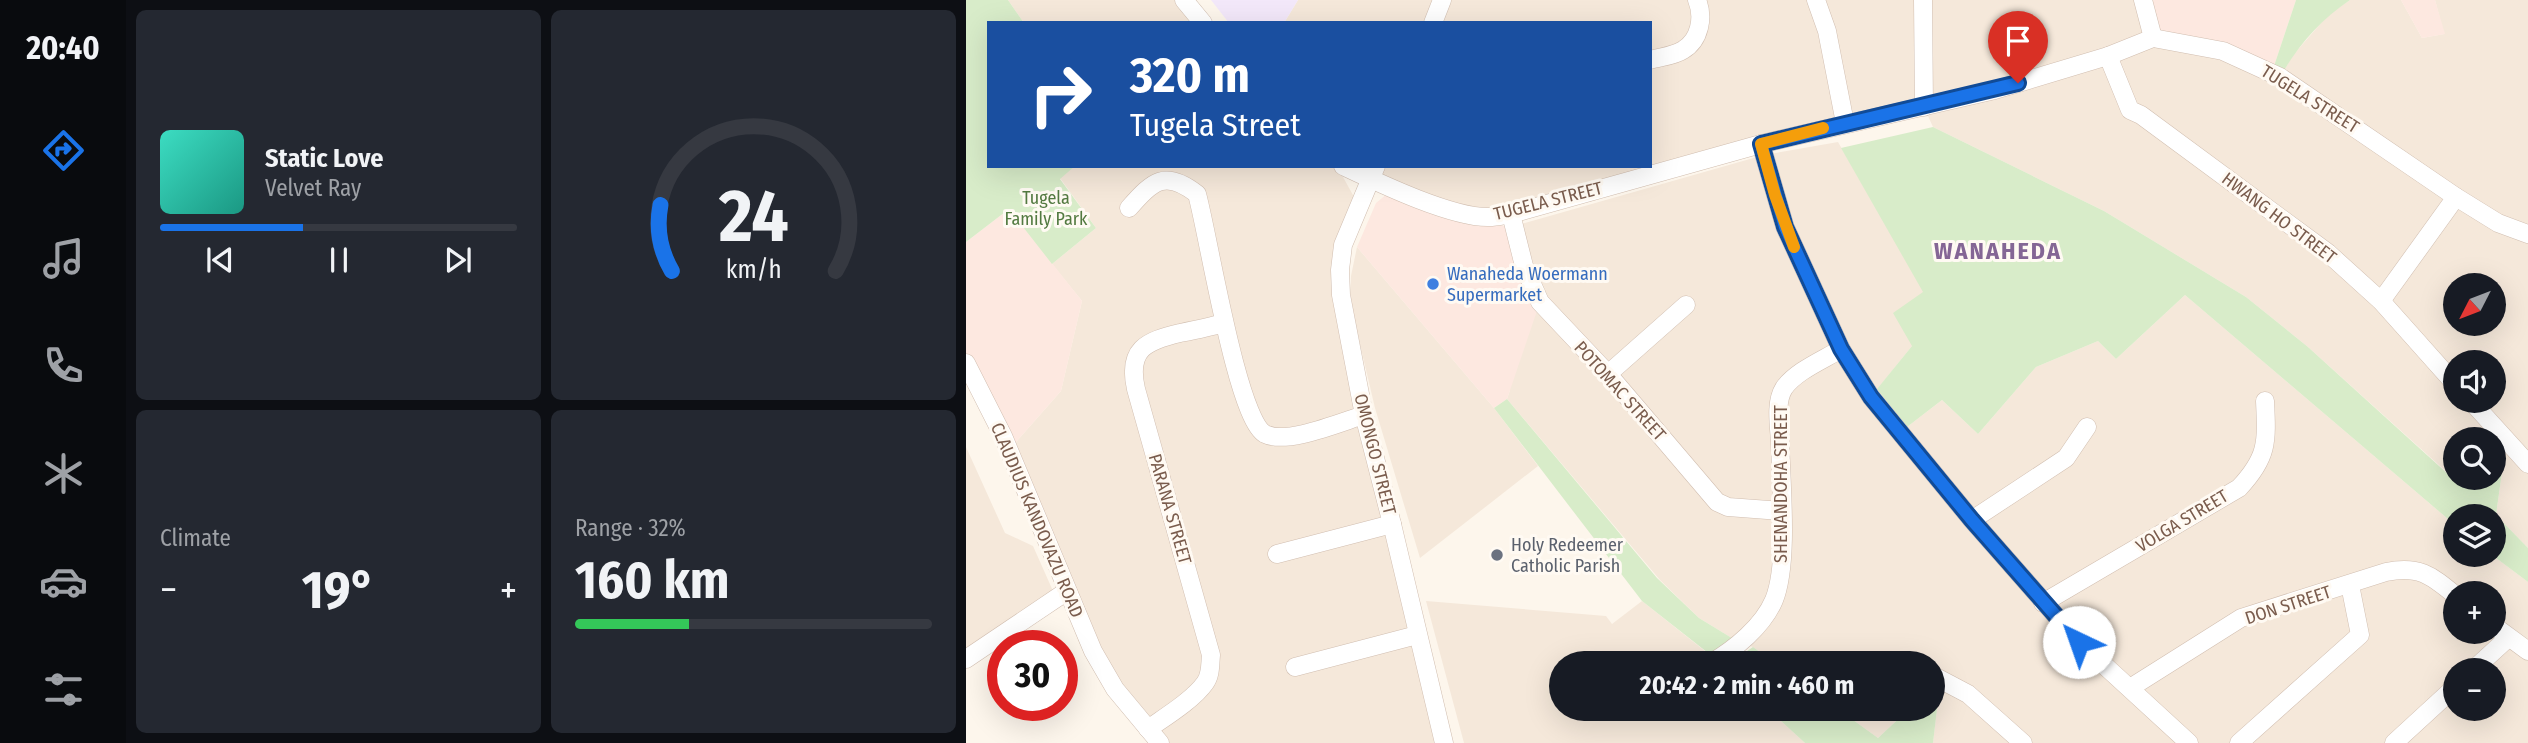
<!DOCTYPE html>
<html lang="en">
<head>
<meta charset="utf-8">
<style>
  body { margin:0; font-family:"Fira Sans Condensed",sans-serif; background:#242831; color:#f1f3f6; height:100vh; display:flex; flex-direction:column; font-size:26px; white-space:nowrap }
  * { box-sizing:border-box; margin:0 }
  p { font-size:23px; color:#9ea1a6 }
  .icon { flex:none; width:38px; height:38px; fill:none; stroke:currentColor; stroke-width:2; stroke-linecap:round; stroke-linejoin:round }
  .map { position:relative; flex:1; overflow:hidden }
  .panel { display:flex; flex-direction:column; gap:10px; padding:10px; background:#0d0f14; width:840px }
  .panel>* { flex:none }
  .banner { position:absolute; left:21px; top:21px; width:665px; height:147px; border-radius:0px; box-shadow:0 7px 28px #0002; background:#1a4fa0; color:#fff; overflow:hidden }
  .needle { width:46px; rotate:228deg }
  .controls { position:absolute; left:1477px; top:273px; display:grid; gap:14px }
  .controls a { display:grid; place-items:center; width:63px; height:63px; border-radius:50%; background:#171b24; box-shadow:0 7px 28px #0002; font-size:35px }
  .speed { position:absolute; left:21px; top:630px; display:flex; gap:14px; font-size:35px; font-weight:700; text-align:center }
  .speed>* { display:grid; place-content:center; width:91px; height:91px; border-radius:50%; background:#171b24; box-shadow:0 7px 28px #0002; line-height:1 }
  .speed .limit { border:10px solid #d22; background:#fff; color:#111 }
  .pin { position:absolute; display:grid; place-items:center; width:60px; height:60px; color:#fff; margin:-72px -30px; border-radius:50% 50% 50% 0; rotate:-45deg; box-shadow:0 0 7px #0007 }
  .pin .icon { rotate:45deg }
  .me { position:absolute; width:77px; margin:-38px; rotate:318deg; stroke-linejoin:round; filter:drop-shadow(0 0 5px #0008) }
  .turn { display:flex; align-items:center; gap:24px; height:147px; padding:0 28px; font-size:32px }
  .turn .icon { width:91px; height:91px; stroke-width:2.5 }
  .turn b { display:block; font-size:49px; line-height:60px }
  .big { font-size:52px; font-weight:700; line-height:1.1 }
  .panel .widget { flex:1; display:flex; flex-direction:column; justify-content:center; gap:10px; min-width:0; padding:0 24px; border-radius:10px; background:#242831 }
  .panel .dial { align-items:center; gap:0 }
  .dial svg { height:182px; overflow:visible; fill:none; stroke:#363941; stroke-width:7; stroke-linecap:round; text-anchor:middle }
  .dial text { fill:#f1f3f6; stroke:none }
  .song { display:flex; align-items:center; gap:21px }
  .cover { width:84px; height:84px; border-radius:10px; background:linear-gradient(135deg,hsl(170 70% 55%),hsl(170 70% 35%)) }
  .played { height:7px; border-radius:4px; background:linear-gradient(90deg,#1a73e8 40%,#363941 40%) }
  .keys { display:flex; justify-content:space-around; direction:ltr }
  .heat { display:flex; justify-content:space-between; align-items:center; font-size:38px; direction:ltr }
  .charge { height:10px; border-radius:5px; background:linear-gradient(90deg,#34c759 32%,#363941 0) }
  .panel .tiles { flex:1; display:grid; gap:10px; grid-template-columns:repeat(2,1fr) }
  .trip { position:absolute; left:583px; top:651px; width:396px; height:70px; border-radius:35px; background:#171b24; box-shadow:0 7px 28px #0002; font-weight:700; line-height:70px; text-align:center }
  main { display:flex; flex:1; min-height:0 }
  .tab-bar { display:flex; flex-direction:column; width:126px; justify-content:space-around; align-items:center; background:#090b0e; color:#9ea1a6 }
  .tab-bar .icon { width:49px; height:49px }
  .tab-bar .active { color:#1a73e8 }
  .tab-bar b { font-size:32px; color:#f1f3f6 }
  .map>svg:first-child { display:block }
</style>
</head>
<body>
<main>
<nav class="tab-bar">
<b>20:40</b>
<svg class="icon active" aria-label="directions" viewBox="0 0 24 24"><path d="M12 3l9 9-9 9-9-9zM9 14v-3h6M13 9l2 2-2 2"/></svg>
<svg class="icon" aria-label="music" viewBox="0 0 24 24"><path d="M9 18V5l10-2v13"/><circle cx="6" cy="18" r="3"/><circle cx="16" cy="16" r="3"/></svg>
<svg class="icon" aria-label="phone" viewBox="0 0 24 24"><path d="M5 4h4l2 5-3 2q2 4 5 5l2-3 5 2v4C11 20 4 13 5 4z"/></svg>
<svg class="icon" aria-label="climate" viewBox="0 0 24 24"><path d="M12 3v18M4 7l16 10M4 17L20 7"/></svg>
<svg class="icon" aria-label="car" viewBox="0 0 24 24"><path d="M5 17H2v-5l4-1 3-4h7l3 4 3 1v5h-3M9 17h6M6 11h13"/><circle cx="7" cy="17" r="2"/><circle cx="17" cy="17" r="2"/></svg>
<svg class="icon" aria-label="filters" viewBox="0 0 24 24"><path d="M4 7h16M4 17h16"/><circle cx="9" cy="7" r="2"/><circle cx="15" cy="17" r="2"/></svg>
</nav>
<section class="panel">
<div class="tiles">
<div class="widget">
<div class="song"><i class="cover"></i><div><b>Static Love</b><p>Velvet Ray</p></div></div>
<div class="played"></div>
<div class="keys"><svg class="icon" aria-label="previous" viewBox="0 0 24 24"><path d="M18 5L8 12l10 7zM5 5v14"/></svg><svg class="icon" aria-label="pause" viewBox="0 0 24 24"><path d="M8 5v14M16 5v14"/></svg><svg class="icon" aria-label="next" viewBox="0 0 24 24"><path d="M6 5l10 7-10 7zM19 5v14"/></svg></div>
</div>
<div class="widget dial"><svg viewBox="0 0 100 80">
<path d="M14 69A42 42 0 1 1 86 69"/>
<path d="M14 69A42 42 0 0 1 9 40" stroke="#1a73e8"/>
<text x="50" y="56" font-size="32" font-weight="700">24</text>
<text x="50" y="72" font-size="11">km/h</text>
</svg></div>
<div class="widget"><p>Climate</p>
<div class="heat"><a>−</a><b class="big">19°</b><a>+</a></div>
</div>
<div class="widget"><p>Range · 32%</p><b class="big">160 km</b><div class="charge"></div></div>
</div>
</section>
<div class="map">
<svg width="1562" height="743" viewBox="0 0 1562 743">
  <rect width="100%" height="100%" fill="#fdf6ec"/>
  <!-- residential -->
  <g fill="#f5e8da" fill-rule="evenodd">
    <polygon points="42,0 218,0 237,23 58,23"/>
    <path d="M 332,0 L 1177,0 L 1314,76 L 1328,54 L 1363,14 L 1384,0 L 1435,0 L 1456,38 L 1478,34 L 1469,0 L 1562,0 L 1562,548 L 1530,515 L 1536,472 L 1528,462 L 1528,439 L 1489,439 L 1489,478 L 1502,478 L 1495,485 L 1342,347 L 1280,297 L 1138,211 L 967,127 L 958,107 L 543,210 L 512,210 L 425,182 L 389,166 L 684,166 L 684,23 L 318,23 ZM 1489,285 L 1528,285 L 1528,324 L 1489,324 ZM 1489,362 L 1528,362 L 1528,401 L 1489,401 Z"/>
    <path d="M 872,142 L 958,292 L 946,346 L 905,397 L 941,427 L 976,400 L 1012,434 L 1070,367 L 1132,341 L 1150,359 L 1219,295 L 1489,525 L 1489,555 L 1526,555 L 1562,582 L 1562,743 L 967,743 L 972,701 L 966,700 L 966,663 L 809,663 L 787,647 L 774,643 L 733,618 L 694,580 L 541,399 L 544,390 L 548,226 L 798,155 ZM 1489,593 L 1528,593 L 1528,632 L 1489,632 ZM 1489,670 L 1528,670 L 1528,709 L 1489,709 Z"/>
    <polygon points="109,166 366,166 377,177 393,206 374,270 478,743 198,743 127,651 42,451 95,391 116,301 86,264 130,228 94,178"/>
    <polygon points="391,247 528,408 572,466 454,558 409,408 384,302 385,276"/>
    <polygon points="0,447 39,533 67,546 87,591 0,653"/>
    <polygon points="460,601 640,616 646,624 676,601 754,663 595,663 595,709 802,709 839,743 498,743"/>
    <polygon points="872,709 943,709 912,738"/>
  </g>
  <!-- commercial -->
  <g fill="#fde8e0">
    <polygon points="1177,0 1330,0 1306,72 1187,38"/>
    <polygon points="1435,0 1469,0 1479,34 1456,38"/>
    <polygon points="421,194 519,225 548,226 574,302 541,399 528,408 391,247 410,203"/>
    <polygon points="43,209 116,301 95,391 42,451 0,366 0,242"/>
  </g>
  <!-- education -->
  <polygon fill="#f3e8fa" points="245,0 332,0 318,23 263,23"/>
  <!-- green -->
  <g fill="#d8ecc9">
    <polygon points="0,0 42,0 58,23 23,23 23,166 109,166 94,179 130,228 86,264 43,209 0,242"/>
    <path d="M 1330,0 L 1384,0 C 1354,20 1332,46 1314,77 L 1306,72 Z"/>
    <polygon points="967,127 1138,211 1280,297 1342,347 1494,485 1502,478 1528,478 1528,462 1536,472 1530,515 1562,548 1562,582 1526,555 1528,516 1489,516 1489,525 1219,295 1150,359 1132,341 1070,367 1012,434 976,400 941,427 911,389 946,346 927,313 957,292 875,148"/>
    <polygon points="541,399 691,578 733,618 774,643 751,660 676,601 528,408"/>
    <polygon points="787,647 809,663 764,663"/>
    <polygon points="966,700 972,701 967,743 839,743 802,709 872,709 912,738 943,709 966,709"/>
  </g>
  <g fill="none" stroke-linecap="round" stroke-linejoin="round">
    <!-- minor casing -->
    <g stroke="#d1beb0" stroke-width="19">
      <g id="minor">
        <polyline points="218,0 237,23"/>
        <polyline points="850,0 861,31 879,123"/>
        <polyline points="957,0 958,107"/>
        <polyline points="1177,0 1187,38"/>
        <polyline points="467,23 476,0"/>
        <polyline points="1142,56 1164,110 1175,115 1362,253 1415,301 1489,384"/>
        <path d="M 684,60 C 694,57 708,56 717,50 C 734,40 738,17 731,0"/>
        <polyline points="795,144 819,227 875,349 905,397 1006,520 1113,642 1223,743"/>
        <path d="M 377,166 C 413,183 486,218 523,217 C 531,217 538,215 545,214 L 795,144 L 1029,90 L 1142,56 L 1187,38 L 1257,51 L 1314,77 L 1490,197 L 1532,223 L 1562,234"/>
        <polyline points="410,166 377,245 374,270 375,295 398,415 426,524 478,743"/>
        <path d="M 163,208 C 187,181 199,169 231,194 C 242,233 271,419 299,434 C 321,445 375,422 398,415"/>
        <polyline points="545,214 558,266 574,302 642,374 751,502 762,507 816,511"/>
        <polyline points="1415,301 1490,197"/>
        <polyline points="0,363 37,436 127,651 149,689 194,743"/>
        <polyline points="642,374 720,305"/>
        <polyline points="1505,401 1562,464"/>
        <polyline points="1006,520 1100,458 1121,427"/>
        <polyline points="311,554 426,524"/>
        <path d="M 1077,603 L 1273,488 C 1302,457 1301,442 1299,401"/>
        <polyline points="1528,626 1562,651"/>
        <polyline points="0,659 101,591"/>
        <path d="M 745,663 C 769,649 797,626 808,600 C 823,563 815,482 814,441 C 813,425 809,402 818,388 C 830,371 857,360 875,349"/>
        <polyline points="329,667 451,635"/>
        <polyline points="1507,670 1542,638"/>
        <polyline points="966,675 1002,694 1057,743"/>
        <path d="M 1164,688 L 1275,618 L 1420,572 C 1452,565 1465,575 1489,595"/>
        <path d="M 182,729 C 199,717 227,700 239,683 C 245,675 244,665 245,655 L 170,389 C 161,349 180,341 214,333 C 229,330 244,327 258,323"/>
        <polyline points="1273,743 1394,635 1384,585"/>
        <polyline points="1428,743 1489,687"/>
      </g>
    </g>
    <!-- minor -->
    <use href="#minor" stroke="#fff" stroke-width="18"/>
  </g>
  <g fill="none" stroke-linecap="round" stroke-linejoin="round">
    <!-- route casing -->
    <g stroke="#114b97" stroke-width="18">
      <polyline id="route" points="1052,83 795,144 819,227 875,349 905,397 1006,520 1113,642"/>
    </g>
    <!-- route -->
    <use href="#route" stroke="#1a73e8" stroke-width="12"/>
    <!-- slow -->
    <polyline stroke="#f59e0b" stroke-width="12" points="828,247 809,195 795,144 857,128"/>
  </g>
  <!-- markers -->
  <circle fill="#3f7fe0" stroke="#fffaf3" stroke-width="2.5" cx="467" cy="284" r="7"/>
  <circle fill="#6b7280" stroke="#fffaf3" stroke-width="2.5" cx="531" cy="555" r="7"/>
  <g text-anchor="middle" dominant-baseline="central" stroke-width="6" stroke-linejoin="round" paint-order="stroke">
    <!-- street labels -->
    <g font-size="18" fill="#7a5c4d" stroke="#fffaf3">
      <text transform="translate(1344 99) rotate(32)">TUGELA STREET</text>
      <text transform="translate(582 201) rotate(-14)">TUGELA STREET</text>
      <text transform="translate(1313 218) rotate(37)">HWANG HO STREET</text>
      <text transform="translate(654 391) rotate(48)">POTOMAC STREET</text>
      <text transform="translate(409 454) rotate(76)">OMONGO STREET</text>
      <text transform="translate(815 484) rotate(-90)">SHENANDOHA STREET</text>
      <text transform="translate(204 509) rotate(74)">PARANA STREET</text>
      <text transform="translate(71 520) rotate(67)">CLAUDIUS KANDOVAZU ROAD</text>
      <text transform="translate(1216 521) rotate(-31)">VOLGA STREET</text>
      <text transform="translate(1322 605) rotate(-18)">DON STREET</text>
    </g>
    <!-- park labels -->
    <g font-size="18" fill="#537a41" stroke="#fffaf3">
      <text x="80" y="198">Tugela<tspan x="80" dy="21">Family Park</tspan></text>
    </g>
    <!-- shop labels -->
    <g font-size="18" fill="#366cbe" stroke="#fffaf3" text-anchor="start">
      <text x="481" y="274">Wanaheda Woermann<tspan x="481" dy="21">Supermarket</tspan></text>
    </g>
    <!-- worship labels -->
    <g font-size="18" fill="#5b616d" stroke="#fffaf3" text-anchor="start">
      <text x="545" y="545">Holy Redeemer<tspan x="545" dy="21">Catholic Parish</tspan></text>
    </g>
    <!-- district labels -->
    <g font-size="24" font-weight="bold" letter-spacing="2" fill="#846695" stroke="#fffaf3">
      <text x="1032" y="251">WANAHEDA</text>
    </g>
  </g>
</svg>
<div class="controls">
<a><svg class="needle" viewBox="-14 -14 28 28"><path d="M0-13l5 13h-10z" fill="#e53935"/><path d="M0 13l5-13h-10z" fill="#9ea1a6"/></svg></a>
<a><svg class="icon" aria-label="sound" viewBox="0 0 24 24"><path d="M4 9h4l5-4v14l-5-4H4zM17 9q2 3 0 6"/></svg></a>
<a><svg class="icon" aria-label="search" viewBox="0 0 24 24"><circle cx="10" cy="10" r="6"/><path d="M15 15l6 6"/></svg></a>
<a><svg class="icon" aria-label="layers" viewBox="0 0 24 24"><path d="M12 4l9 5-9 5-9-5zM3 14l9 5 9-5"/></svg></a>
<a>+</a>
<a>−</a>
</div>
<div class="speed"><div class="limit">30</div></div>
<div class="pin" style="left:1052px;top:83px;background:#d93025"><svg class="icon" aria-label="arrive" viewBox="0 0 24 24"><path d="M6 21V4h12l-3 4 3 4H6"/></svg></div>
<svg class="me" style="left:1113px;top:642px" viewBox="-20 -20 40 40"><circle r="19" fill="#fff"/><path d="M0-13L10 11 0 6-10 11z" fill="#1a73e8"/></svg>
<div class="trip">20:42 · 2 min · 460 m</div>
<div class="banner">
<div class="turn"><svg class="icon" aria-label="right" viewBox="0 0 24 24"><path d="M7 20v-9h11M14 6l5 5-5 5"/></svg><div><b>320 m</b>Tugela Street</div></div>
</div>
</div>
</main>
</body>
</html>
